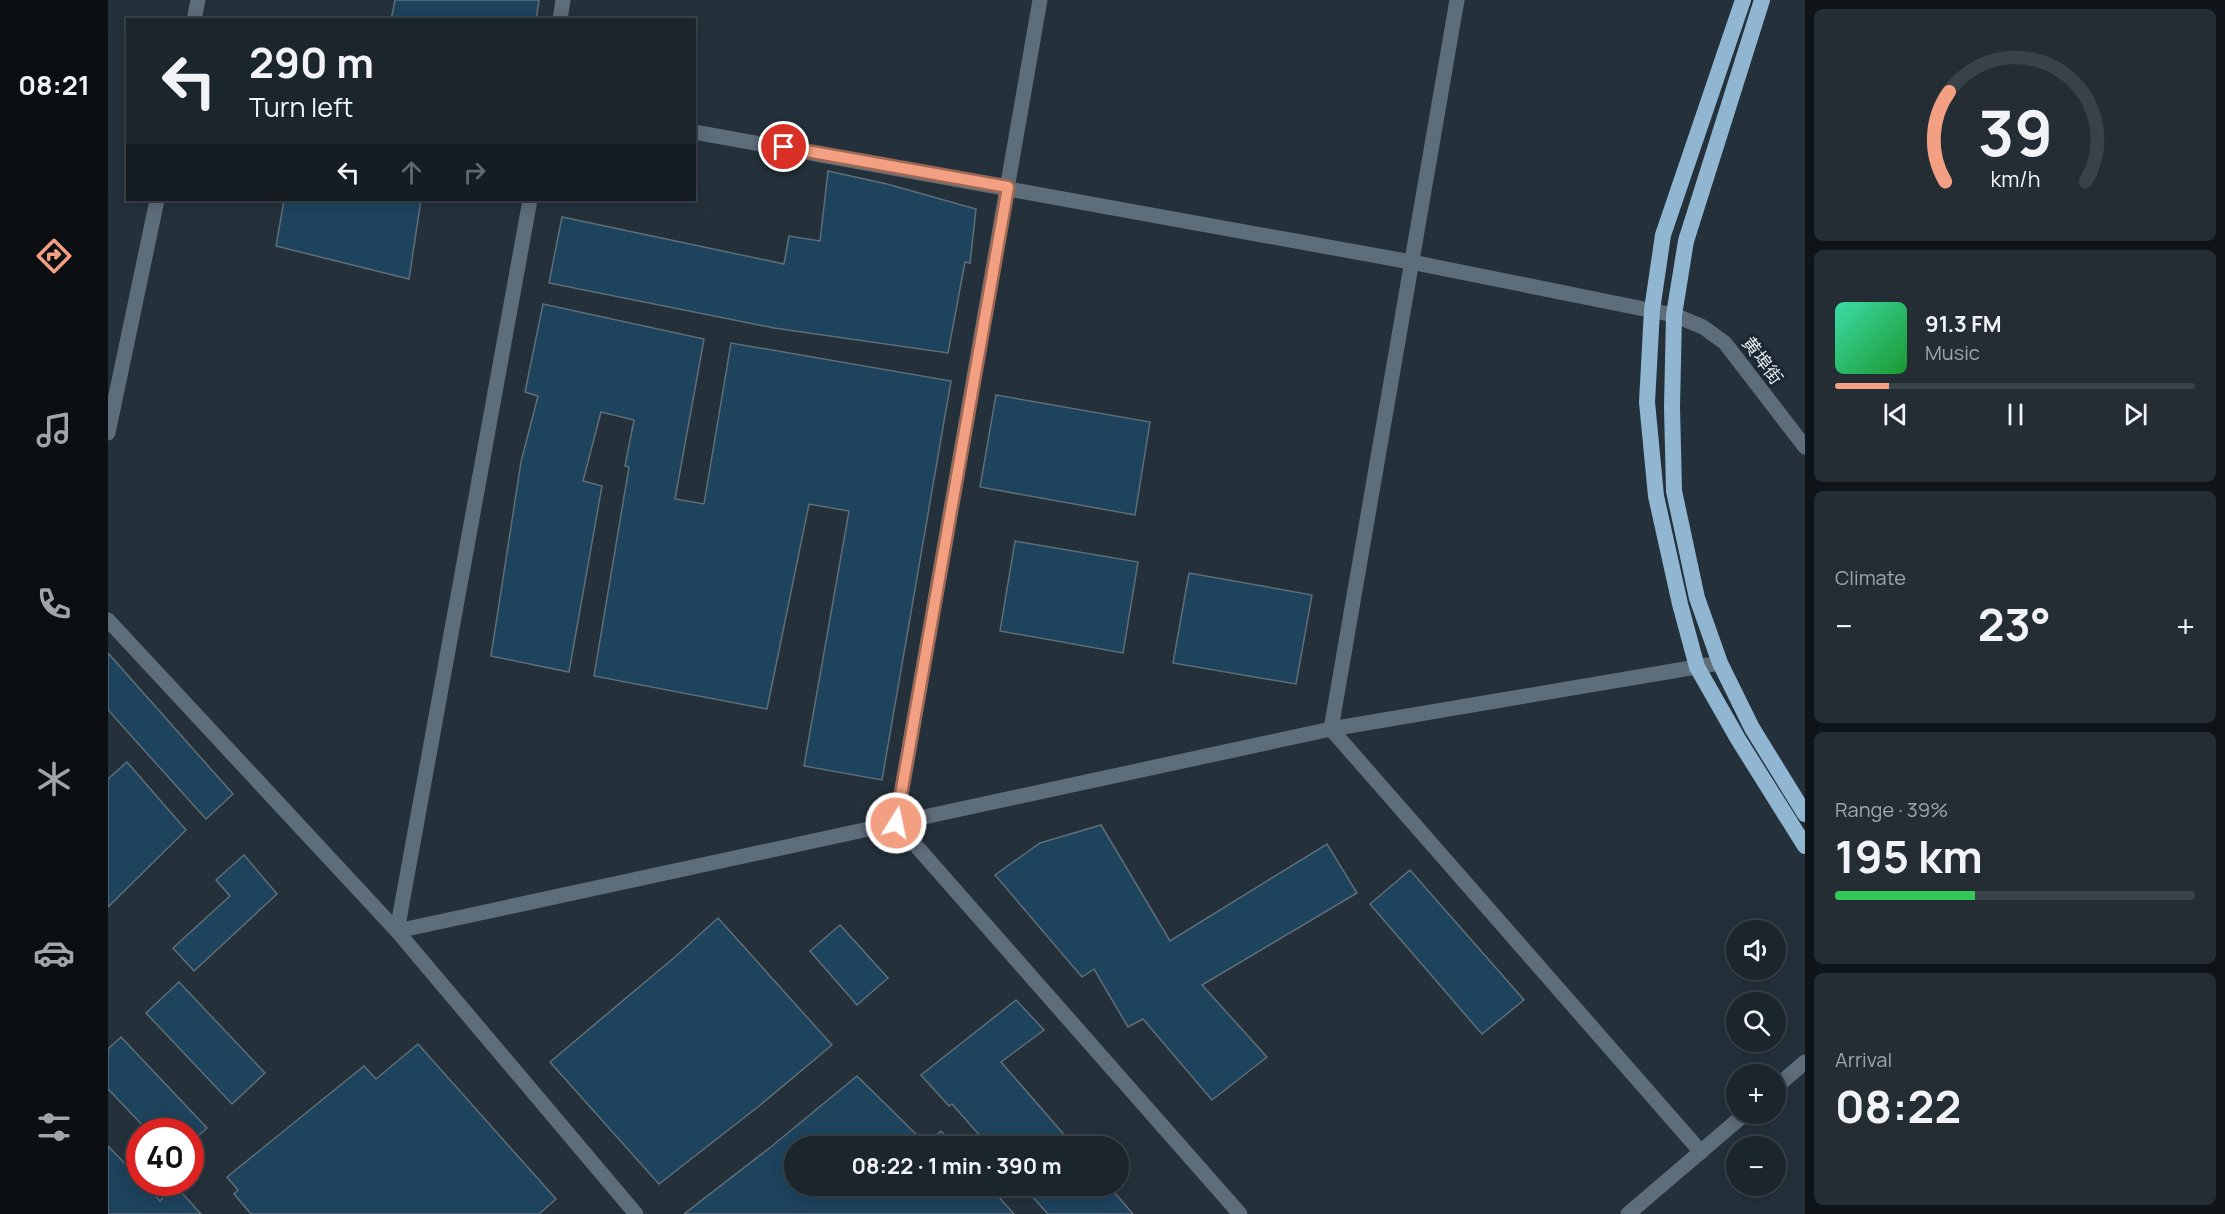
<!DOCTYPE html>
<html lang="en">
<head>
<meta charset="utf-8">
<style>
  body { margin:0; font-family:Manrope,"Noto Sans SC",sans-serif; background:#242d34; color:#f1f3f6; height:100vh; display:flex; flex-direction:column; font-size:22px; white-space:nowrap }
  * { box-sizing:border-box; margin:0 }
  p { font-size:20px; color:#a0a5a9 }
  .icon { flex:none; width:33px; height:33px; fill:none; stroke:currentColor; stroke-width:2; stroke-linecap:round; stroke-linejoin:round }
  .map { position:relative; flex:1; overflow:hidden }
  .side { display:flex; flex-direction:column; gap:9px; padding:9px; background:#0f1418; width:420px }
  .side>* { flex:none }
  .banner { position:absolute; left:18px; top:18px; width:570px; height:183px; border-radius:0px; box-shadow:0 3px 15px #0003,0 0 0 2px #394248; background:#1b252c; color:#f1f3f6; overflow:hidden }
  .controls { position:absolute; left:1618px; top:920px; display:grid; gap:12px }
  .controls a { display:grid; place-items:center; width:60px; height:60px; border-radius:50%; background:#1b252c; box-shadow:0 3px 15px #0003,0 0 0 2px #394248; font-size:30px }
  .speed { position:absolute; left:18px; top:1118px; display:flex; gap:12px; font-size:30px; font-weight:700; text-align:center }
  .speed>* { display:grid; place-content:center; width:78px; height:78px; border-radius:50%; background:#1b252c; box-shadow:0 3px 15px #0003,0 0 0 2px #394248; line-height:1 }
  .speed .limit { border:9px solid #d22; background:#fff; color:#111 }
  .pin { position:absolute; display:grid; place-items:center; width:51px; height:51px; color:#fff; margin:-26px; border:3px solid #fff; border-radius:50%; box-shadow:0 2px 6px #0007 }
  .me { position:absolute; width:66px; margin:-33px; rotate:10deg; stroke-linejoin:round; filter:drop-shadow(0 0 4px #0008) }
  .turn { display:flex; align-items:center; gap:21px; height:126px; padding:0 24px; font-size:27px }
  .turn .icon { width:78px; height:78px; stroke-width:2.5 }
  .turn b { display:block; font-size:42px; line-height:51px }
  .lanes { display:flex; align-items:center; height:57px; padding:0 24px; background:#0003; justify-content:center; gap:30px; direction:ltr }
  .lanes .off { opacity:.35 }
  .big { font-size:45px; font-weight:700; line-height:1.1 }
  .side .tile { flex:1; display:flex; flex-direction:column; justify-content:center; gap:9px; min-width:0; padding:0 21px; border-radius:9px; background:#242d34 }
  .side .dial { align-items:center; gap:0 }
  .dial svg { height:156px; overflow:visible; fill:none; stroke:#394248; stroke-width:7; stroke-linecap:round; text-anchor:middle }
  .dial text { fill:#f1f3f6; stroke:none }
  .song { display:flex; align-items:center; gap:18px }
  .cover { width:72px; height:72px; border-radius:9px; background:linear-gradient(135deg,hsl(160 70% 55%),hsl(130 70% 35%)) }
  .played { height:6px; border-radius:3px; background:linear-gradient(90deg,#f3a082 15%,#394248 15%) }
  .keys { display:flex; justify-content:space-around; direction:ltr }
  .heat { display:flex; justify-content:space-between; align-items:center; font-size:33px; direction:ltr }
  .charge { height:9px; border-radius:4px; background:linear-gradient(90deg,#34c759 39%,#394248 0) }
  .trip { position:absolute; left:676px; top:1136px; width:345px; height:60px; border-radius:30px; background:#1b252c; box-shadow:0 3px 15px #0003,0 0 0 2px #394248; font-weight:700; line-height:60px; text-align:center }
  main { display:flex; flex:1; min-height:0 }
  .tab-bar { display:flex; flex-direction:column; width:108px; justify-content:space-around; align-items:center; background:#0b0f12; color:#a0a5a9 }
  .tab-bar .icon { width:42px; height:42px }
  .tab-bar .on { color:#f3a082 }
  .tab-bar b { font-size:27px; color:#f1f3f6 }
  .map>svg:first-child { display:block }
</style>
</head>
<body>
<main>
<nav class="tab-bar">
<b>08:21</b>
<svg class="icon on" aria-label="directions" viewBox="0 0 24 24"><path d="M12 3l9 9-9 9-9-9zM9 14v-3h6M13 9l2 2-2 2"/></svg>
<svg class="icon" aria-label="music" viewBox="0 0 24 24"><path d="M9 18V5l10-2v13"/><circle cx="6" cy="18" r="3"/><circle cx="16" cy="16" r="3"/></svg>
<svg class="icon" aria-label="phone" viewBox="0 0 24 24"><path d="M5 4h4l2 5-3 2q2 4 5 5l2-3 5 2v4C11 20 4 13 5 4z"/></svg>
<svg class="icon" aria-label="climate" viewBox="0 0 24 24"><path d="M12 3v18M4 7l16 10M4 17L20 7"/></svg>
<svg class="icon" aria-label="car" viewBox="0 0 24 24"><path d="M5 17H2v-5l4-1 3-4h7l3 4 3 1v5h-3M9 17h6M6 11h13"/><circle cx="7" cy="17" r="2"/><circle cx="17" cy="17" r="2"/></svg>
<svg class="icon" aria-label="filters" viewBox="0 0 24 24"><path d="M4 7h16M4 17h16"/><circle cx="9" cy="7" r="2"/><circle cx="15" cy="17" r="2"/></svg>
</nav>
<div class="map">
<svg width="1697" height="1214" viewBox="0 0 1697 1214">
  <rect width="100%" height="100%" fill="#24313b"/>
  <!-- building -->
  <g fill="#1e435d" stroke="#5f6e79" stroke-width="1.5">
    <polygon points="287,0 431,0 428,20 283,20"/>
    <polygon points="720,171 779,184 868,209 862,263 857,262 840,353 666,328 441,283 454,217 676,264 681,236 712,241"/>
    <polygon points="176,200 313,200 301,279 168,246"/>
    <polygon points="435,304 596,339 567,499 596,504 623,343 843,381 774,780 696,766 741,511 701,504 659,709 486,676 521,467 517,466 526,420 493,412 475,481 494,486 461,672 383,656 413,462 430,396 417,392"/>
    <polygon points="888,395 1042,422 1027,515 872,487"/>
    <polygon points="907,541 1030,562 1015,653 892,631"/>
    <polygon points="1081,573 1204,595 1188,684 1065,663"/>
    <polygon points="0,653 125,794 98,819 0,710"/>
    <polygon points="19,762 78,830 0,907 0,779"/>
    <polygon points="993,825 1062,941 1219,844 1249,893 1094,985 1159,1057 1104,1100 1035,1019 1020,1027 986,969 974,977 887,875 932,843"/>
    <polygon points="136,855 169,894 86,971 65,948 122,896 108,880"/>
    <polygon points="1302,870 1416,1000 1374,1034 1262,904"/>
    <polygon points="610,918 724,1045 651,1106 551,1184 442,1062 568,956"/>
    <polygon points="732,925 780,978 749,1005 702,951"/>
    <polygon points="71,982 157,1073 124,1104 38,1013"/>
    <polygon points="908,1000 936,1030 893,1062 966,1146 881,1146 844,1104 841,1106 813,1075"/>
    <polygon points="13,1037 99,1128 82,1143 82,1131 40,1131 0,1089 0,1049"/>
    <polygon points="310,1044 448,1199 431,1214 143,1214 126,1194 130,1190 119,1177 256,1066 268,1079"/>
    <polygon points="749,1076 818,1144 833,1131 846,1146 687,1146 687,1185 880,1185 906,1214 576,1214 664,1146"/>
    <polygon points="0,1146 32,1179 32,1182 34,1182 52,1201 67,1185 93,1214 0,1214"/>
    <polygon points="914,1185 1000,1185 1025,1214 940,1214"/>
  </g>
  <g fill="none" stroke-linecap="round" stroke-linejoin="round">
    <!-- tertiary -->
    <g stroke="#5d6d79" stroke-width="15">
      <polyline points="932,0 788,823 1132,1214"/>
      <polyline points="1349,0 1223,729 1593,1152"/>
      <polyline points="86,20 90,0"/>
      <polyline points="452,20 455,0"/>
      <polyline points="586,132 1303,262 1566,315 1595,327 1617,343 1697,447"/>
      <polyline points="422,200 289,931 1223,729 1612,663"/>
      <polyline points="0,433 49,200"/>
      <polyline points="0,620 289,931 528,1214"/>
      <polyline points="1668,1087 1697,1062"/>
      <polyline points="1520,1214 1638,1113"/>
    </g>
    <!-- trunk -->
    <g stroke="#90b6d2" stroke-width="16">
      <polyline points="1635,0 1555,235 1544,310 1539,402 1548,496 1572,604 1589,667 1630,739 1697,846"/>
      <polyline points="1654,0 1578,241 1566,315 1564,407 1566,491 1589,598 1612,663 1644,728 1697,814"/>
    </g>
  </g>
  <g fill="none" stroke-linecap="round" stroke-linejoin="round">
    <!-- route casing -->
    <g stroke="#9e6854" stroke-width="15">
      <polyline id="route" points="676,147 900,187 788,823"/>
    </g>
    <!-- route -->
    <use href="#route" stroke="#f3a082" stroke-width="10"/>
  </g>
  <g text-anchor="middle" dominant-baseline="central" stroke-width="6" stroke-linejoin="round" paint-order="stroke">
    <!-- street labels -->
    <g font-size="18" fill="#e3ebf2" stroke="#1a2731">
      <text transform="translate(1655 360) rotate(53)">黄埠街</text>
    </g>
  </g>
</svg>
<div class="controls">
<a><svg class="icon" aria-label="sound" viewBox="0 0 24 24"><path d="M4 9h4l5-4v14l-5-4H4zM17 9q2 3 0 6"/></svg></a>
<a><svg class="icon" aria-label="search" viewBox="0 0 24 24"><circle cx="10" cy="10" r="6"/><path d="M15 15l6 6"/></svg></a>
<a>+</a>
<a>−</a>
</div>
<div class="speed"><div class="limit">40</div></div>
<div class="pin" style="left:676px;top:147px;background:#d93025"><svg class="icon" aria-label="arrive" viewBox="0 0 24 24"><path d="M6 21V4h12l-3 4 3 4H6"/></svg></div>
<svg class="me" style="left:788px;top:823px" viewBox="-20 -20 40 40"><circle r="17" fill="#f3a082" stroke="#fff" stroke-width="3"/><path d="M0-11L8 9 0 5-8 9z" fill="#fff"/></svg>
<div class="trip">08:22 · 1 min · 390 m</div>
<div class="banner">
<div class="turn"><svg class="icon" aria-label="left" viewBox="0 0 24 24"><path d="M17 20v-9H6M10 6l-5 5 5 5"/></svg><div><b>290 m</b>Turn left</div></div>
<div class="lanes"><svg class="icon" aria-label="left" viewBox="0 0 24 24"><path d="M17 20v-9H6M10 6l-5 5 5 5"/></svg><svg class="icon off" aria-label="ahead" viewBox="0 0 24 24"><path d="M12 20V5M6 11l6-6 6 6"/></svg><svg class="icon off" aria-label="right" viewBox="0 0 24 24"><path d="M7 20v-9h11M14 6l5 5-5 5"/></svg></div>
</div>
</div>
<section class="side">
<div class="tile dial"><svg viewBox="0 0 100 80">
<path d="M14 69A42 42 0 1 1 86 69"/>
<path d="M14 69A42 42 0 0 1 16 23" stroke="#f3a082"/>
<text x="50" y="56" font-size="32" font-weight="700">39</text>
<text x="50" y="72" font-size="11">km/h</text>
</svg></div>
<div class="tile">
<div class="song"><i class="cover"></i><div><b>91.3 FM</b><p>Music</p></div></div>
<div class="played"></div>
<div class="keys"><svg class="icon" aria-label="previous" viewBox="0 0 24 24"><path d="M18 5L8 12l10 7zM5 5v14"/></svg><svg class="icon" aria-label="pause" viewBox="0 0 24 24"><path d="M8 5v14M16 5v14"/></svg><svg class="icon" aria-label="next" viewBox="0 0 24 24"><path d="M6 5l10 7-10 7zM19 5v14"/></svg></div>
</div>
<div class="tile"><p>Climate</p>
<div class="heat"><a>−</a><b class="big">23°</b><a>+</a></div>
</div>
<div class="tile"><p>Range · 39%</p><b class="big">195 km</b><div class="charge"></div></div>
<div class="tile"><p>Arrival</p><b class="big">08:22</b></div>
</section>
</main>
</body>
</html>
